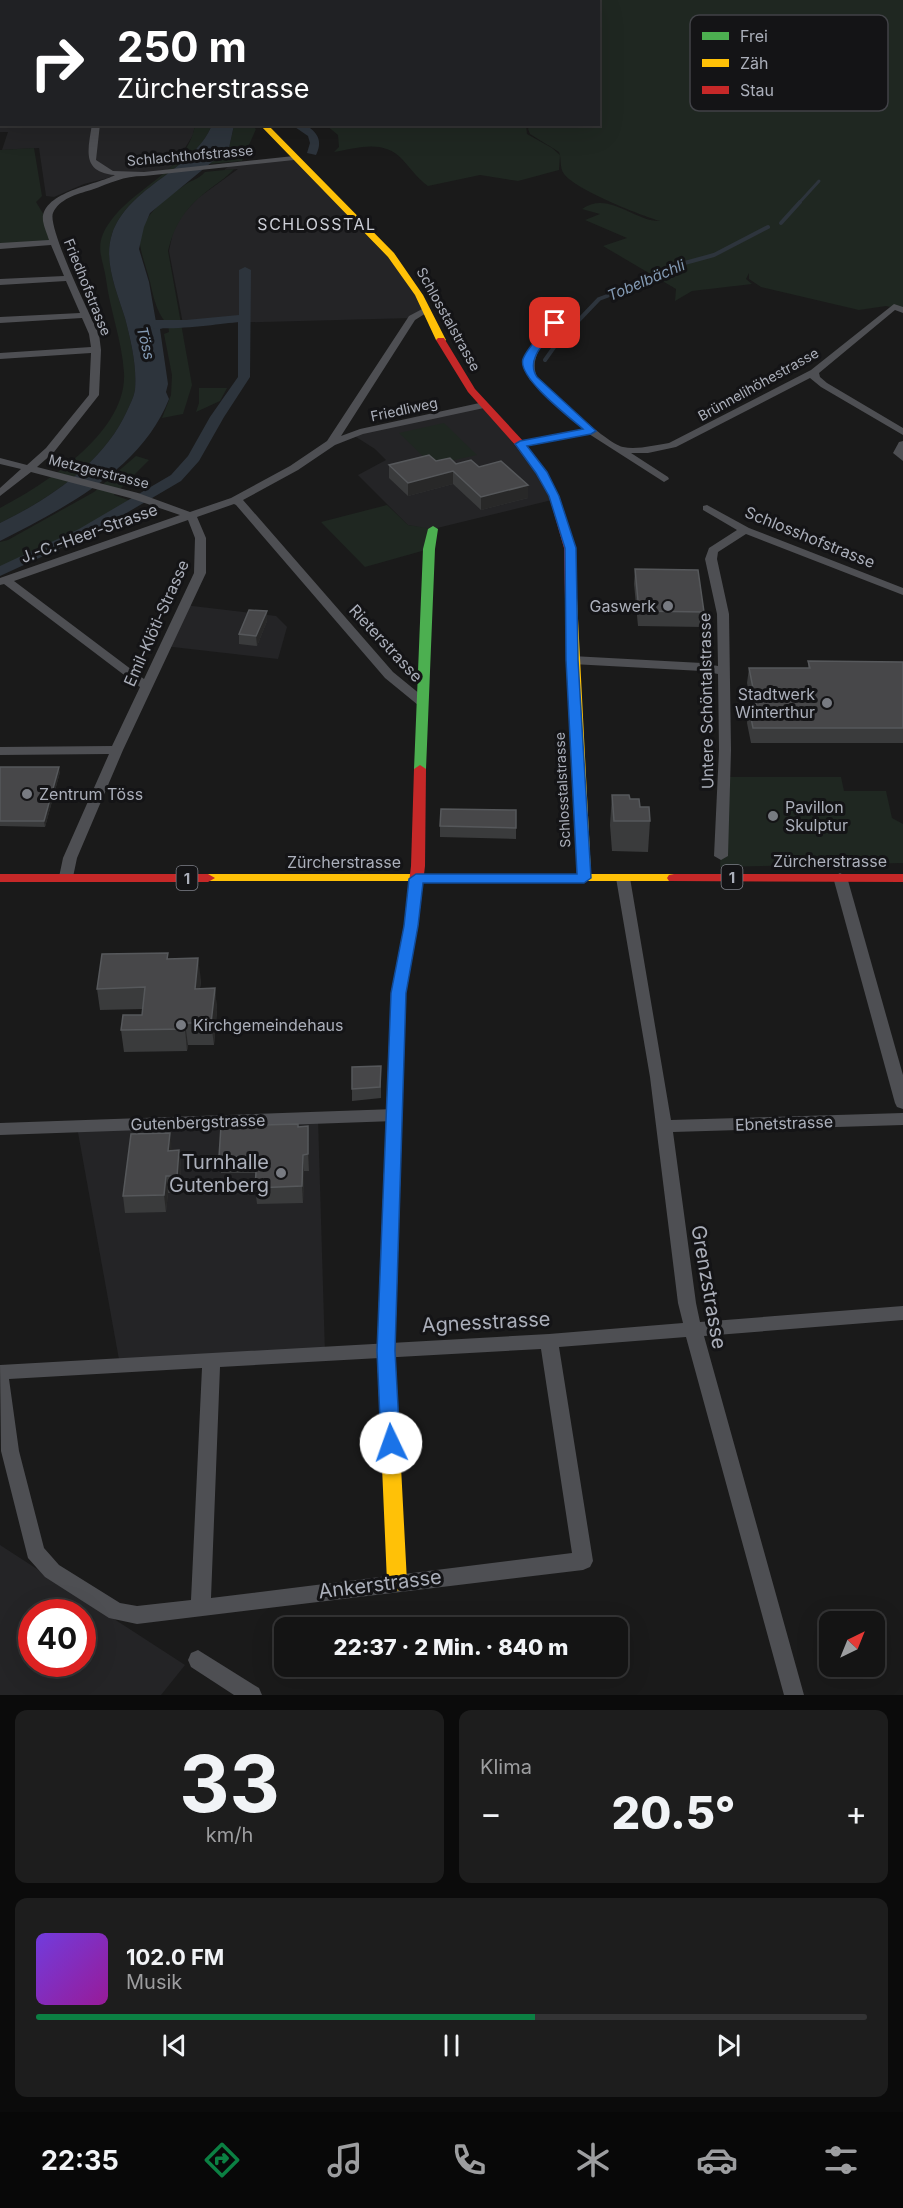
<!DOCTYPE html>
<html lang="de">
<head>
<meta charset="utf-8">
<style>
  body { margin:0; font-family:Inter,sans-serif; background:#1d1d1d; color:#f1f3f6; height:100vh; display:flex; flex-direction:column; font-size:22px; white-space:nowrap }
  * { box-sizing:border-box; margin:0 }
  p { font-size:20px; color:#9d9ea0 }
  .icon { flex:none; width:33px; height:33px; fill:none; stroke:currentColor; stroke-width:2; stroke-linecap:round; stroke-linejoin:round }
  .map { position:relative; height:1695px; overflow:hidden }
  .details { display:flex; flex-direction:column; gap:15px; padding:15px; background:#0b0b0b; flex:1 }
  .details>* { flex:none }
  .banner { position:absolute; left:0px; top:0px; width:600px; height:126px; box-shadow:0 6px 24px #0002,0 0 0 2px #333334; background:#202124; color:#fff; overflow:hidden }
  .needle { width:39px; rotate:43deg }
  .controls { position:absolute; left:819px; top:1611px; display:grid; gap:12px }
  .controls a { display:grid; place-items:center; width:66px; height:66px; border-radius:12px; background:#141414; box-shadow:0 6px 24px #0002,0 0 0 2px #333334; font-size:30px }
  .speed { position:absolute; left:18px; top:1599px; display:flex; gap:12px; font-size:30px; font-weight:700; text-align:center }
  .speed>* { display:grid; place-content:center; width:78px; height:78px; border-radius:50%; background:#141414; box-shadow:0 6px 24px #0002,0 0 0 2px #333334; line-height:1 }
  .speed .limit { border:9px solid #d22; background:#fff; color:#111 }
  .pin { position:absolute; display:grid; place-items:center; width:51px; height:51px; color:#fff; margin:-26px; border-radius:12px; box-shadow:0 3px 9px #0006 }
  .me { position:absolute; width:66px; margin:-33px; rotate:357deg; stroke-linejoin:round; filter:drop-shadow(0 0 4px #0008) }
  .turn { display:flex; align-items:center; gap:21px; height:126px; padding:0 18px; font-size:27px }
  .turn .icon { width:78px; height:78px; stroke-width:2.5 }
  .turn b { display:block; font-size:42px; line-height:51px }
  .big { font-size:45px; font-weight:800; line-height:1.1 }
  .details .card { flex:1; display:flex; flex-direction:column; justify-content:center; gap:9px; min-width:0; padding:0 21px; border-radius:12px; background:#1d1d1d }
  .details .dial { align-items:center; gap:0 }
  .dial b { font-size:78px; line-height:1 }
  .song { display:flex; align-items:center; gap:18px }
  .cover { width:72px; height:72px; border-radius:9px; background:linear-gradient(135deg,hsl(260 70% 55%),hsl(300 70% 35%)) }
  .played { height:6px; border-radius:3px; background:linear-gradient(90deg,#0b8043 60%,#333334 60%) }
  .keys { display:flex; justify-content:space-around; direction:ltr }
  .heat { display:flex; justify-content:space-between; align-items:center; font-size:33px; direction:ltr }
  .details .tiles { flex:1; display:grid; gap:15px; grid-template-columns:1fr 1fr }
  .card:last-child { grid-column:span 2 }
  .trip { position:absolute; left:274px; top:1617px; width:354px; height:60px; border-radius:12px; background:#141414; box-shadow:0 6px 24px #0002,0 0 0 2px #333334; font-weight:800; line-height:60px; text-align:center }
  .dock { display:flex; height:96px; justify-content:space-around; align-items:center; background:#080808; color:#9d9ea0 }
  .dock .icon { width:42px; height:42px }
  .dock .on { color:#0b8043 }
  .dock b { font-size:27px; color:#f1f3f6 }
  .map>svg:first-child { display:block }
</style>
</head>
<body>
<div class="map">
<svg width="903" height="1695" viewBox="0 0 903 1695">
  <rect width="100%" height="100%" fill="#1a1a1a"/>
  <!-- built -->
  <g fill="#242426" fill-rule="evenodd">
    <polygon points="0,29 2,124 195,125 193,135 175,164 164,172 124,174 84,184 54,197 46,196 39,148 2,150 8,132 0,132"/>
    <polygon points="294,158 410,281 426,310 412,318 183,324 169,251 173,232 182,215 198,198 238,169 224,170 229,166"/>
    <polygon points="484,405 556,499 433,529 422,528 408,525 358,475 386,460 375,449 353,435"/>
    <polygon points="184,605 276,616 287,627 278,659 164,646"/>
    <polygon points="318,1118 325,1354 120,1365 77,1127"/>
    <path d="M 0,1545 L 185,1665 L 161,1695 L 0,1695 ZM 32,1612 L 82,1612 L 82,1664 L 32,1664 Z"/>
  </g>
  <!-- green -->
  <g fill="#1f2721">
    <path d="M 499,0 L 903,0 L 903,310 L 886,306 L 859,310 L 761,287 L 749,279 L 749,273 L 746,279 L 752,284 L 692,291 L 675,301 L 676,289 L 603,246 L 627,238 L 585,220 L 600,214 L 582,209 C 608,190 635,222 660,221 C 640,215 576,190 564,174 C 559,167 562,159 559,152 L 530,134 L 528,129 L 530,125 L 598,124 L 598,2 L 497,1 Z"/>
    <path d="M 195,125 L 212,125 C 192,172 129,185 112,234 C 103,261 117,292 125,318 C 131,341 137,366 135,390 C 134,397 130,404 127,411 C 104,462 50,499 0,523 L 0,508 C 45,484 127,433 124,373 C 122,340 110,311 106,279 C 104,263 96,250 103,234 C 124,189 186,176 195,125 Z"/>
    <polygon points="234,125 251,125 256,129 242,161 209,164 229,148"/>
    <path d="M 326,125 L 526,125 L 527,134 L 552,148 L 560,155 L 559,170 L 518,181 L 480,175 L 428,186 C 417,178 411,169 402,159 C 383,139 358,148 334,152 L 339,147 L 338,135 Z"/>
    <polygon points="34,148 42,196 36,202 47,220 54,242 0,246 0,150"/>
    <path d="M 234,169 C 228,176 219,182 211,188 C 188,205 175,222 168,251 L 192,385 L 183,414 L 162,418 L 171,395 L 172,375 L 164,334 L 169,332 L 168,324 C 157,315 153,295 150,282 C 147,270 142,257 140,245 C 136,221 164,199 182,187 C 190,180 198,180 205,172 Z"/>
    <polygon points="199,388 227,388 220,401 196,412 199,403"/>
    <polygon points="444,423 477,455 432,465 399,433"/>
    <path d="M 136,456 L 149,460 L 114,495 L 131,501 C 89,525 46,552 0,568 L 0,542 L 8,540 L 94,492 Z"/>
    <polygon points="387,505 408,525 433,529 429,549 365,567 321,522"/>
    <polygon points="724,777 841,777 844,791 886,791 892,818 903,824 903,863 720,867"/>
  </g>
  <!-- water -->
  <path fill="#2d343c" d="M 212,125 L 234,125 L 229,148 L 150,213 L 144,227 L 139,249 L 149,282 L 156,322 L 168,324 L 169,326 L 160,329 L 168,384 L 166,392 L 169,399 C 141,470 64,508 0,541 L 0,523 C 50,499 104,462 127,411 C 130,404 134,397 135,390 C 137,366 131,341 125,318 C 117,292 103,261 112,234 C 129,185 192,172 212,125 Z"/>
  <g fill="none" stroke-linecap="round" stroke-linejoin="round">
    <!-- stream-far1 -->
    <polyline stroke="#2d343c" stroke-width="3" points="799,203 819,181"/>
    <!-- stream -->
    <g stroke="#2d343c" stroke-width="4">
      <polyline points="781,223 800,202"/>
      <polyline points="545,360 557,343 599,299 658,277 681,264 714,255 768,227"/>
    </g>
    <!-- canal -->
    <g fill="#2d343c" fill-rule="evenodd">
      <path d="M 304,124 C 318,132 323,141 316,155 L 307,153 L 310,143 L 308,136 L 292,125 Z"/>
      <path d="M 245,267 L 251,270 L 250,377 L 224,417 L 199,461 L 181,481 L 89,535 L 0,576 L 0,566 L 79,529 L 171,475 L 188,456 L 210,417 L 238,377 L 238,322 C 220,324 149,334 138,324 L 144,320 L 186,320 L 239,315 L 239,270 Z"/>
    </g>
    <!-- street -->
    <g fill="#4e4f53" fill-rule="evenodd">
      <polygon points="276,0 284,0 276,2"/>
      <rect x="0" y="27" width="2" height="4"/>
      <path d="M 92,124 L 100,124 L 96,160 L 113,171 L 144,172 L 294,156 L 298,158 L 294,160 L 144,176 C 123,176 111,183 91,190 C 77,194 59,199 53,213 C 47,227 90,315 99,334 L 101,350 L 99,395 L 54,452 L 37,467 L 138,493 L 190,512 L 231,498 L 290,466 L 327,441 L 409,316 L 426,307 L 431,310 L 415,320 L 341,436 L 360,429 L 484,402 L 489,405 L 484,408 L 363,434 L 335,445 L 298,470 L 243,500 L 393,672 L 426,699 L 428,702 L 426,705 L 418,705 L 385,678 L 236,505 L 234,504 L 197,517 L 206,538 L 206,573 L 123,750 L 77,858 L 73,877 L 66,881 L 59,877 L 63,858 L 109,754 L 0,755 L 0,747 L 112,746 L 140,687 L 4,584 L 0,585 L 0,578 L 180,515 L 130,498 L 31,472 L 0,496 L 0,488 L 21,469 L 0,464 L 0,458 L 27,465 L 46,448 L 89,395 L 91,353 L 0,359 L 0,353 L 91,347 L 89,334 L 82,318 L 0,323 L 0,317 L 80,313 L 66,281 L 0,285 L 0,279 L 64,276 L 51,245 L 0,249 L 0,243 L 49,240 C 47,234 44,227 43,221 C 40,192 97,185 115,175 C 81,172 88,150 92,124 ZM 188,520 L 195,538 L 194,573 L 144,679 L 14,581 Z"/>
      <path d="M 894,304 L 903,307 L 903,313 L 895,310 L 819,373 L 820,377 L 827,383 L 903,428 L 903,435 L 821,387 L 810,378 L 676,447 L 648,453 L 631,453 L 668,477 L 669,479 L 664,482 L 589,434 L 520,447 L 515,444 L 520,441 L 583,429 L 530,380 C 516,356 538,339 552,321 L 560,323 C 548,339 528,355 537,377 C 554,392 604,442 623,447 C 637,450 655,445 669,443 L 811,370 Z"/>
      <polygon points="903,441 903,461 893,453 899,442"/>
      <polygon points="707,505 749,528 903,588 903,595 746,534 718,552 717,559 729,614 731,750 728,856 721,860 714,856 719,750 718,674 702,671 572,664 566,660 572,656 702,663 718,666 717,614 705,559 709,548 737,530 703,510 703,506"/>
      <polygon points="840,873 847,877 903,1075 903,1109 897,1107 895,1103 833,877"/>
      <path d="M 623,874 L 630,878 L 671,1120 L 903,1113 L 903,1125 L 673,1132 L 696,1303 L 700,1322 L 903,1306 L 903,1320 L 704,1336 L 804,1695 L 784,1695 L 686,1337 L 559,1347 L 593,1561 L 590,1567 L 583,1570 L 137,1624 L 109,1618 L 45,1577 L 28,1558 L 1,1451 L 0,1365 L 549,1334 L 683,1323 L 678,1303 L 650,1077 L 616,878 ZM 541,1349 L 572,1553 L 211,1598 L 220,1367 ZM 202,1368 L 191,1600 L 137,1606 L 120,1603 L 59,1565 L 44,1548 L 19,1451 L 9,1379 Z"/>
      <polygon points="395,1109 401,1111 403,1115 401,1119 395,1121 0,1135 0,1123"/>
      <polygon points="198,1650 259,1688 262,1695 234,1695 191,1667 188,1660 191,1653"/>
    </g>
    <!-- fast -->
    <polygon fill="#4caf50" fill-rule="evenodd" points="433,526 438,529 435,549 426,769 420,773 414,769 423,549 428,529"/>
    <!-- slow -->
    <g fill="#ffc107" fill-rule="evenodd">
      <polygon points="259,124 267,124 394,253 423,295 446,340 444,342 436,340 415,295 388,257"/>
      <polygon points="571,596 577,599 591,874 674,874 681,878 679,881 203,881 201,878 203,875 208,874 577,874 565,599"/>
      <polygon points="394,1115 400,1117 402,1121 395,1351 407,1582 404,1588 397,1591 390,1588 387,1582 377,1351 386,1121 388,1117"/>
    </g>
    <!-- jam -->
    <g fill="#c62828" fill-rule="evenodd">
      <rect x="158" y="0" width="6" height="2"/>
      <polygon points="438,338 444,338 475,389 524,442 546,472 559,496 576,548 575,601 567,601 565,599 564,548 549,496 536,473 516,446 468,392 436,340"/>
      <polygon points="420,765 426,769 425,866 418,926 405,993 402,1121 400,1125 394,1127 388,1125 386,1121 391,993 404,926 411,866 414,769"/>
      <polygon points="0,874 208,874 215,878 208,882 0,882"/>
      <polygon points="674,874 903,874 903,882 669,881 667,878 669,875"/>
    </g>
  </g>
  <!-- wall -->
  <g fill="#3a3b3c">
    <rect x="0" y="45" width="2" height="39"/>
    <polygon points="436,461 479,467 528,498 481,510 453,484 408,496 389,478 389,465"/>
    <polygon points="635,569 704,612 703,627 638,626 634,584"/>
    <polygon points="267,611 267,621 257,646 239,644 239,634"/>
    <polygon points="808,661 903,662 903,743 751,743 747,723 749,708 752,708 747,683 749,668 808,668"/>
    <polygon points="0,767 60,772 45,827 0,826"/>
    <polygon points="612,795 630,799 640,807 650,821 648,852 612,851 610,825"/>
    <polygon points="516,810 516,839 440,837 440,826"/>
    <polygon points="169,959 201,980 200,989 215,988 217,1010 214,1045 188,1045 187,1051 124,1052 121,1030 142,1015 142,1009 100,1010 97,989"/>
    <polygon points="381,1066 381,1098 352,1101 352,1089"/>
    <polygon points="308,1126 309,1143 309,1171 304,1171 303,1203 257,1204 255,1188 256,1173 221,1173 219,1157 298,1127"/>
    <polygon points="179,1150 181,1167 179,1193 168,1193 166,1212 125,1213 123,1196 172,1151"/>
  </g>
  <!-- shaded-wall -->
  <g fill="#282828">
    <polygon points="453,471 453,484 408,496 408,483"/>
    <polygon points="528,485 528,498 481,510 481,497"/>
    <polygon points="267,611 267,621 257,646 256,636"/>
    <polygon points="59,767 60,772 45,827 44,821"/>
    <polygon points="198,958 201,980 197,1011 195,989"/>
    <polygon points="215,988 217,1010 214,1045 211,1023"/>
    <polygon points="185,1023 188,1045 187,1051 185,1029"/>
    <polygon points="308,1126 309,1143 309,1171 308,1154"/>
    <polygon points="170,1133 172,1150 170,1167 168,1151"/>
    <polygon points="179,1150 181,1167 179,1193 177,1176"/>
    <polygon points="303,1155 304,1171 303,1203 302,1186"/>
    <polygon points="166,1176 168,1193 166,1212 164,1195"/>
  </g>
  <!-- building -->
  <g fill="#474749" stroke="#56585b" stroke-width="1.5">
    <polygon points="111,0 139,0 140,2 111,2"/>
    <rect x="197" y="0" width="37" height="2"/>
    <rect x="0" y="45" width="2" height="25"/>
    <polygon points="429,455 436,461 450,458 456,464 471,460 479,467 501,461 528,485 481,497 453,471 408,483 389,465"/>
    <polygon points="635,569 698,570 704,612 639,611"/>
    <polygon points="249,610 267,611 256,636 239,634"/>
    <polygon points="808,661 903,662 903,728 753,728 749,708 757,708 749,668 810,668"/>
    <polygon points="0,767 59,767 44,821 0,821"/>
    <polygon points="612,795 629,795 630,799 639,799 640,807 649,807 650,821 614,821"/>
    <polygon points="441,809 516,810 516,828 440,826"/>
    <polygon points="168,953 167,959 198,958 195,989 215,988 211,1023 185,1023 185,1029 121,1030 123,1015 142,1015 145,987 97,989 102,954"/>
    <polygon points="381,1066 380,1087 352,1089 352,1067"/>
    <polygon points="298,1124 298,1127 308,1126 308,1154 303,1155 302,1186 255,1188 257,1156 219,1157 221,1126"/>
    <polygon points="170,1133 168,1151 179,1150 177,1176 166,1176 164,1195 123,1196 131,1134"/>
  </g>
  <!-- route -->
  <path fill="#1a73e8" stroke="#114b97" stroke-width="1.5" d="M 552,321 L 560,323 C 549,339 524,358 537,377 L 596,431 L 591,434 L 527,446 L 547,472 L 559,496 L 576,548 L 578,660 L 591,878 L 584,883 L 423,883 L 418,926 L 406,993 L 395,1351 L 400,1443 L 397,1449 L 391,1451 L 384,1449 L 381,1443 L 377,1351 L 391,993 L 404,926 L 409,879 L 416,874 L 577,874 L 566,660 L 565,548 L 549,496 L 536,473 L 515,444 L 520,441 L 583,429 C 569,417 517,377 523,359 C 528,346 544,332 552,321 Z"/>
  <!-- markers -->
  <g fill="#787b82" stroke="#141416" stroke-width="2">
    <circle cx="668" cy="606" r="6"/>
    <circle cx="827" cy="703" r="6"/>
    <circle cx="27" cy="794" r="6"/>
    <circle cx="773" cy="816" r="6"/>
    <circle cx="181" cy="1025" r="6"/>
    <circle cx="281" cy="1173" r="6"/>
  </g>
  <g text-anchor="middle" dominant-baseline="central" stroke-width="6" stroke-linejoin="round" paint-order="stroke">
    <!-- far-street labels -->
    <g font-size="14" fill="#abafba" stroke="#141416">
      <text transform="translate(190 155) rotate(-5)">Schlachthofstrasse</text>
      <text transform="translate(88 287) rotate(68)">Friedhofstrasse</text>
      <text transform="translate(449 319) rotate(61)">Schlosstalstrasse</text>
      <text transform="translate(758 384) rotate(-29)">Brünnelihöhestrasse</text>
      <text transform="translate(404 409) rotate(-12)">Friedliweg</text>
      <text transform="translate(99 471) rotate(14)">Metzgerstrasse</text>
      <text transform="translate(562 790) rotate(-93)">Schlosstalstrasse</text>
    </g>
    <!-- far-water labels -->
    <g font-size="15" font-style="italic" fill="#839ab4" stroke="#141416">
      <text transform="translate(646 280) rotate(-23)">Tobelbächli</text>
      <text transform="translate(146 343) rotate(76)">Töss</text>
    </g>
    <!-- shield labels -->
    <g fill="#141416" stroke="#7e8089" stroke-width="1.5">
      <rect x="721.5" y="865" width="21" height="24" rx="4.5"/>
      <rect x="176.5" y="866" width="21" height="24" rx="4.5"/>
    </g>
    <g font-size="15" font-weight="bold" fill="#abafba">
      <text x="732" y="877">1</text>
      <text x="187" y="878">1</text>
    </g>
    <!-- far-quarter labels -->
    <g font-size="16" letter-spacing="1.5" fill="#ccced6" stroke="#141416">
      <text x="317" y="224">SCHLOSSTAL</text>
    </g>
    <!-- street labels -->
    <g font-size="16" fill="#abafba" stroke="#141416">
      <text transform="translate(89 533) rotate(-20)">J.-C.-Heer-Strasse</text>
      <text transform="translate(810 537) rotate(22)">Schlosshofstrasse</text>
      <text transform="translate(156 623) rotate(-66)">Emil-Klöti-Strasse</text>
      <text transform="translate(386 643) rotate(47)">Rieterstrasse</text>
      <text transform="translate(706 701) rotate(-91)">Untere Schöntalstrasse</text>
      <text x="830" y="861">Zürcherstrasse</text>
      <text x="344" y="862">Zürcherstrasse</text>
      <text transform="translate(198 1122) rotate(-2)">Gutenbergstrasse</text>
      <text transform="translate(784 1123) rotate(-2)">Ebnetstrasse</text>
    </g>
    <!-- poi labels -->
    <g font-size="16" fill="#abafba" stroke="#141416" text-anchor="start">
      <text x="656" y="606" text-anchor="end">Gaswerk</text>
      <text x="815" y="694" text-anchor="end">Stadtwerk<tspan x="815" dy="18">Winterthur</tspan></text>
      <text x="39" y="794">Zentrum Töss</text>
      <text x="785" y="807">Pavillon<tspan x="785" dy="18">Skulptur</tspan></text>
      <text x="193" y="1025">Kirchgemeindehaus</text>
    </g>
    <!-- near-poi labels -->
    <g font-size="20" fill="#abafba" stroke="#141416" text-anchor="end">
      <text x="269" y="1162">Turnhalle<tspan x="269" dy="23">Gutenberg</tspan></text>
    </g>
    <!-- near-street labels -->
    <g font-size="20" fill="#abafba" stroke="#141416">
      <text transform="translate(709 1287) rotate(80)">Grenzstrasse</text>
      <text transform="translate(486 1322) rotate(-3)">Agnesstrasse</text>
      <text transform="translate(380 1584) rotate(-7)">Ankerstrasse</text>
    </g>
  </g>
  <!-- legend -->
  <rect x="690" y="15" width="198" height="96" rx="9" fill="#141416" stroke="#414247" stroke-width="1.5"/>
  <rect x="702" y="32" width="27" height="8" fill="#4caf50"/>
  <rect x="702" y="59" width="27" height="8" fill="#ffc107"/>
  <rect x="702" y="86" width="27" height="8" fill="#c62828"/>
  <g font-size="16" fill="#abafba">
    <text x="740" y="42">Frei</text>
    <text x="740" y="69">Zäh</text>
    <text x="740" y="96">Stau</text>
  </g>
</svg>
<div class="controls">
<a><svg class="needle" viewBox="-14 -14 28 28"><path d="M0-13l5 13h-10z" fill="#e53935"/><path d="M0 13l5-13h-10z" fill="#9d9ea0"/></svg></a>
</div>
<div class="speed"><div class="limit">40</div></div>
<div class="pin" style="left:555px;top:323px;background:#d93025"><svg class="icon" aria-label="arrive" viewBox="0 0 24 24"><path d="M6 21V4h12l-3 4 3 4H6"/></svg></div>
<svg class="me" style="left:391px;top:1443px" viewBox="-20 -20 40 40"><circle r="19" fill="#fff"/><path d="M0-13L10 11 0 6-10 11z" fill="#1a73e8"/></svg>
<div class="trip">22:37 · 2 Min. · 840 m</div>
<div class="banner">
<div class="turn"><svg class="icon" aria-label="right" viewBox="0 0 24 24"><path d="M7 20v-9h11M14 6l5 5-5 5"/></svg><div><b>250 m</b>Zürcherstrasse</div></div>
</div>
</div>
<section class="details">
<div class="tiles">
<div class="card dial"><b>33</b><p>km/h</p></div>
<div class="card"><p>Klima</p>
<div class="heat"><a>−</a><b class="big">20.5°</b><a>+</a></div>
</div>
<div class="card">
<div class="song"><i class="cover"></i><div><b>102.0 FM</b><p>Musik</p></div></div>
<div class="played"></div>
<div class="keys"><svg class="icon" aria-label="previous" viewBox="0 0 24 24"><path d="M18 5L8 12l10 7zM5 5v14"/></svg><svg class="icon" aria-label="pause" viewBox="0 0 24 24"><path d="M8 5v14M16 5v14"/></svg><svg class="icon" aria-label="next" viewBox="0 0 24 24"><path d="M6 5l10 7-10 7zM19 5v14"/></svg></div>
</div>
</div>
</section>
<nav class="dock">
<b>22:35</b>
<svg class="icon on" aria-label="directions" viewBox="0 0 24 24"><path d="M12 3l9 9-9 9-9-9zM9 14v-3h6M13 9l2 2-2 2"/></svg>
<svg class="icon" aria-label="music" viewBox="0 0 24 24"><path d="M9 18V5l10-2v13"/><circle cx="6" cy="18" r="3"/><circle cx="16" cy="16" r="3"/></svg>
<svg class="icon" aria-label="phone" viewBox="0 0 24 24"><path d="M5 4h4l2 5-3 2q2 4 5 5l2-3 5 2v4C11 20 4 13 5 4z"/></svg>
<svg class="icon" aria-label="climate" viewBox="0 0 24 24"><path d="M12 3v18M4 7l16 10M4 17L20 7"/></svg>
<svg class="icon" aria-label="car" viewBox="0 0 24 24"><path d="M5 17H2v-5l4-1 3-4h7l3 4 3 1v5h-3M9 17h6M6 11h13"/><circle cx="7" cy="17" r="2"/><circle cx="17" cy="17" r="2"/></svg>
<svg class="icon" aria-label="filters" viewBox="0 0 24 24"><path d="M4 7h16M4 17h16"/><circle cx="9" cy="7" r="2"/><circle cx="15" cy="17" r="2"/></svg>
</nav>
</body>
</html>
